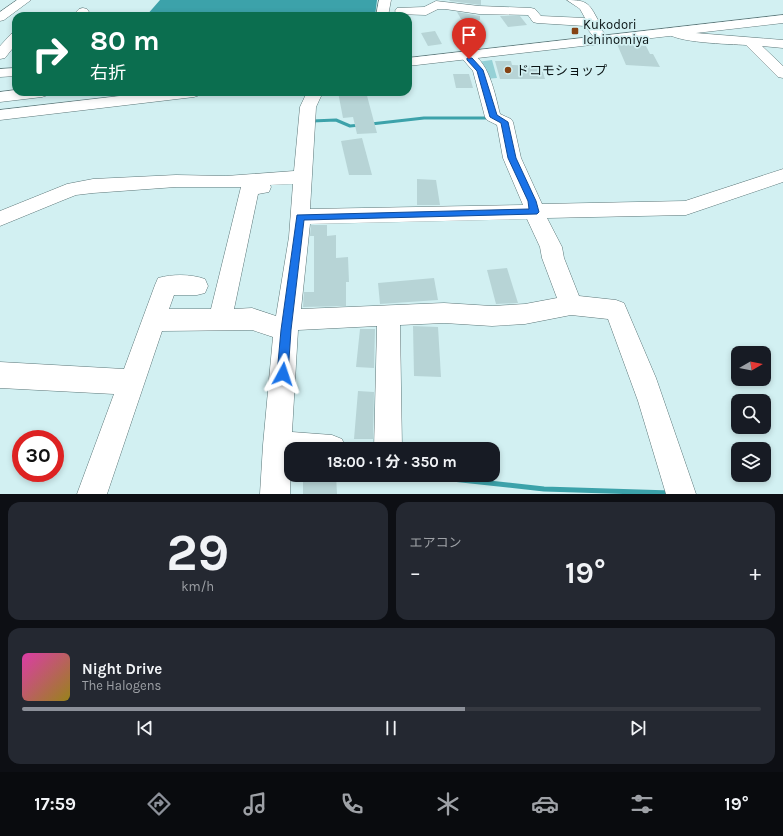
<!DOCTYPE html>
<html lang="ja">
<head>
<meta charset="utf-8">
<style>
  body { margin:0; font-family:Karla,"Noto Sans JP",sans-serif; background:#242831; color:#f1f3f6; height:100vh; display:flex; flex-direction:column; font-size:15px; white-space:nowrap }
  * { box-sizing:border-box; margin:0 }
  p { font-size:13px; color:#9ea1a6 }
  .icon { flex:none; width:22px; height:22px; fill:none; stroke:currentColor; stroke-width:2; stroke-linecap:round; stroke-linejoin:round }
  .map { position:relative; height:494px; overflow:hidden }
  .side { display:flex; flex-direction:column; gap:8px; padding:8px; background:#0d0f14; flex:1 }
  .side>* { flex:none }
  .banner { position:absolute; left:12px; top:12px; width:400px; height:84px; border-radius:12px; box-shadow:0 2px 6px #0003; background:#0b6e4f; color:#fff; overflow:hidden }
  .needle { width:26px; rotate:81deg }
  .buttons { position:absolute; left:731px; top:346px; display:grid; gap:8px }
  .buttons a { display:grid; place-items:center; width:40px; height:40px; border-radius:8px; background:#171b24; box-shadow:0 2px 6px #0003; font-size:20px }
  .speed { position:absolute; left:12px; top:430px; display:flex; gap:8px; font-size:20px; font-weight:700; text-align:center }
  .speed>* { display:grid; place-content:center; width:52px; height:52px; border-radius:50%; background:#171b24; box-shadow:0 2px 6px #0003; line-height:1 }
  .speed .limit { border:6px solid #d22; background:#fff; color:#111 }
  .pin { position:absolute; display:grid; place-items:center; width:34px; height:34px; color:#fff; margin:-41px -17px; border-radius:50% 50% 50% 0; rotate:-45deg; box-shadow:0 0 4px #0007 }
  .pin .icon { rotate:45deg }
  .me { position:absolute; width:44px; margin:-22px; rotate:5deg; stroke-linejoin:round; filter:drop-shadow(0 0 3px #0008) }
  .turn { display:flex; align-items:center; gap:14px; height:84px; padding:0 12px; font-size:18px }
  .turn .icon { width:52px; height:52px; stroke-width:2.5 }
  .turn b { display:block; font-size:28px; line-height:34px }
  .big { font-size:30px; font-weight:700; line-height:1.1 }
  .side .tile { flex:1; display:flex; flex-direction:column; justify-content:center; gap:6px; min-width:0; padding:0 14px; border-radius:12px; background:#242831 }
  .side .dial { align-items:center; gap:0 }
  .dial b { font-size:52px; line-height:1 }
  .song { display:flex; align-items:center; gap:12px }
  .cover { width:48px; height:48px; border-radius:6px; background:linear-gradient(135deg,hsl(320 70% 55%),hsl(50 70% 35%)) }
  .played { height:4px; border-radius:2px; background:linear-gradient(90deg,#8c9099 60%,#363941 60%) }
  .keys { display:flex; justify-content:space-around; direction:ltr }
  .heat { display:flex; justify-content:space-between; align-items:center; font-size:22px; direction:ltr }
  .side .tiles { flex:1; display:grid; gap:8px; grid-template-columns:1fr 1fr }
  .tile:last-child { grid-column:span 2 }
  .trip { position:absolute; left:284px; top:442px; width:216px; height:40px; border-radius:12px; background:#171b24; box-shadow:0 2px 6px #0003; font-weight:700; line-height:40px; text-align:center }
  .dock { display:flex; height:64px; justify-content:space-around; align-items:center; background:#090b0e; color:#9ea1a6 }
  .dock .icon { width:28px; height:28px }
  .dock .current { color:#8c9099 }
  .dock b { font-size:18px; color:#f1f3f6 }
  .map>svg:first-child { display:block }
</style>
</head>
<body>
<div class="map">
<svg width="783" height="494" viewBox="0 0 783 494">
  <rect width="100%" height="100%" fill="#d2f0f2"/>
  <!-- green -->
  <polygon fill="#95d1d6" points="492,60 497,78 485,79 477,62"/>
  <!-- water -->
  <polygon fill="#3ca2aa" points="160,0 377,0 375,16 146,16"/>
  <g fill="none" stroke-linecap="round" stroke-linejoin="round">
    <!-- stream-far1 -->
    <g stroke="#3ca2aa" stroke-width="3">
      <polyline points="312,121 336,120 350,126 360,125"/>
      <polyline points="371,124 424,118 490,118"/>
    </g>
    <!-- stream -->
    <polyline stroke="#3ca2aa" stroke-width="5" points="436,475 452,479 544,489 671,493"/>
  </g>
  <!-- building -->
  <g fill="#b7d4d6">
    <polygon points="449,0 481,0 481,5 450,1"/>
    <polygon points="457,12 480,16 480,20 461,19"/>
    <polygon points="500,16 520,16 527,25 508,27"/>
    <polygon points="435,31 442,44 428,46 421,33"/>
    <polygon points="617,44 646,46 650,54 653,54 660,67 626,65"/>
    <polygon points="495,61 511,61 512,65 541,66 545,79 500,79"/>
    <polygon points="453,74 469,74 473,88 456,88"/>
    <polygon points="338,92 366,92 377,133 357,134 353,117 343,118"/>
    <polygon points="362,138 372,175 349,175 341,141"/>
    <polygon points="417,179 436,180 440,205 417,205"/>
    <polygon points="311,225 327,225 327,236 336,235 336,258 348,257 349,282 346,282 346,306 303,307 304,292 314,292 314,236 310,236"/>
    <polygon points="507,268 518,303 496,304 487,270"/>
    <polygon points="434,278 438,300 380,304 378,283"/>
    <polygon points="413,326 438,327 441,377 414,376"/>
    <polygon points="360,329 375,329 374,368 356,367"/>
    <polygon points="358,391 374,392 373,439 354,439"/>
    <polygon points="303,475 336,475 337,494 303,494"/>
  </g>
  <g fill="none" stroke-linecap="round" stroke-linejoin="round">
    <!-- minor casing -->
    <g stroke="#5c7779" stroke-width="1">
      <g id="minor">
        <polygon points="17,0 31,0 4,20 0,21 0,12"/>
        <polygon points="379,0 391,0 388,16 376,16"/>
        <path d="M 567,0 C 587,0 589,3 598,20 L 596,23 L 604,33 L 603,36 L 593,36 L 585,26 L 537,23 L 533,22 L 528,15 L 479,14 L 445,9 L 438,9 L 426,15 L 397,14 L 395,11 L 397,8 L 424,7 L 436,1 L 479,6 L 531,8 L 535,9 L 541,16 L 585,18 L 580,9 Z"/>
        <polygon points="83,8 87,9 89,12 85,16 72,16 79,9"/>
        <path d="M 672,28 L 683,32 L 783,40 L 783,48 L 762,46 L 783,66 L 783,78 L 778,77 L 746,45 C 730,44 674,43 666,32 L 667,29 Z"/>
        <polygon points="16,33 16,44 5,58 0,59 0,46 11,34"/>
        <path d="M 466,51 C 489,57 495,95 500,114 L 511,119 L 513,122 L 521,158 L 542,204 L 685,201 L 783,169 L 783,182 L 686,215 L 547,218 L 562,247 L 564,258 L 579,296 L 616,300 L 624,303 L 656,378 L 696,494 L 666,494 L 638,401 L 608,319 L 571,315 L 525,324 L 492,326 L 444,323 L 400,325 L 402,449 L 374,449 L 377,326 L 298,330 L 292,432 L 332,435 L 342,439 L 346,449 L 291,449 L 290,494 L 260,494 L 263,445 L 273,337 L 252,330 L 162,331 L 107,494 L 77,494 L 114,394 L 0,388 L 0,362 L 124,369 L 155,285 L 158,278 C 172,274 191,274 205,279 L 208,286 L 205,293 L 197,295 L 174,295 L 169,309 L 211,309 L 241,187 L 176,187 L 93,193 L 76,195 L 61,201 L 0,226 L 0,211 L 67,184 L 93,179 L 176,175 L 226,176 L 294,171 L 300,107 L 307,92 L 323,92 L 316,107 L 310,209 L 523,205 L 503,158 L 497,125 L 487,120 L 485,117 L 473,71 L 459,55 L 461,52 ZM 293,184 L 289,237 L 276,316 L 252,308 L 234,309 L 258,194 L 269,192 L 271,187 L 270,185 ZM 527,219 L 540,247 L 542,258 L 557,298 L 525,304 L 492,306 L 444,303 L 301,309 L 310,224 Z"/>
        <polygon points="16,68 16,76 0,77 0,69"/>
      </g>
    </g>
    <!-- highway casing -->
    <g stroke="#5c7779" stroke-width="1">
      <g id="highway">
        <polygon points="783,15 783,23 408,66 408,58"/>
        <polygon points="16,90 16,92 50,92 48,95 42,97 0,102 0,92"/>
        <polygon points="154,92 202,92 200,95 194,97 0,120 0,110"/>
      </g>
    </g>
    <!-- minor -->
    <use href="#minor" fill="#fff" fill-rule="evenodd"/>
    <!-- highway -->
    <use href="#highway" fill="#fff" fill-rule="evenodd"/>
  </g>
  <!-- route -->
  <polygon fill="#1a73e8" stroke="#114b97" points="467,58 472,58 483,70 497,115 508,122 516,158 536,201 539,212 537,214 304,220 291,330 288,374 287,377 283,379 279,377 277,374 281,330 297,215 529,209 528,201 508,158 501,123 490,117 477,71 467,60"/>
  <!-- markers -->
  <g fill="#864314" stroke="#d2f0f2" stroke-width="1.5">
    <rect x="571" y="27" width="8" height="8" rx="2"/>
    <circle cx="508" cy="70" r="4"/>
  </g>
  <g text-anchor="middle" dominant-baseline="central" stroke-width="3.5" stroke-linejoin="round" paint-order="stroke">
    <!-- far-poi labels -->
    <g font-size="13" fill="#091314" stroke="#d2f0f2" text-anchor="start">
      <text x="583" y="24">Kukodori<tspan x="583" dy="15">Ichinomiya</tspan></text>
      <text x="516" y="70">ドコモショップ</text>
    </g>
  </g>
</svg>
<div class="buttons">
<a><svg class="needle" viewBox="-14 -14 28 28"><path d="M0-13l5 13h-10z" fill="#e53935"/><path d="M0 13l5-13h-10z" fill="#9ea1a6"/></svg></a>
<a><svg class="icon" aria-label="search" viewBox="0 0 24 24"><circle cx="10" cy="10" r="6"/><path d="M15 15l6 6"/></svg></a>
<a><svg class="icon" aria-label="layers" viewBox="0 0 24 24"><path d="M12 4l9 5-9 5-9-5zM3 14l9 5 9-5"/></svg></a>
</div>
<div class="speed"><div class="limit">30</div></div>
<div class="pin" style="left:469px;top:59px;background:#d93025"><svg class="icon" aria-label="arrive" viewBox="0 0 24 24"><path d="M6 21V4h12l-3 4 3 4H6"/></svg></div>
<svg class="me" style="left:283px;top:374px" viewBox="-20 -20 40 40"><path d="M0-17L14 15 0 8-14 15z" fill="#1a73e8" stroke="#fff" stroke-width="4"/></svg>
<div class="trip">18:00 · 1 分 · 350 m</div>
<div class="banner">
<div class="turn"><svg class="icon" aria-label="right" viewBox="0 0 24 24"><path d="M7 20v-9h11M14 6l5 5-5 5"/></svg><div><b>80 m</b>右折</div></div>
</div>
</div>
<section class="side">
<div class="tiles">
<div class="tile dial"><b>29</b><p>km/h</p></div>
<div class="tile"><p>エアコン</p>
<div class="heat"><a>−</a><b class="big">19°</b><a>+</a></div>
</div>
<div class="tile">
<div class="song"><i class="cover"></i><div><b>Night Drive</b><p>The Halogens</p></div></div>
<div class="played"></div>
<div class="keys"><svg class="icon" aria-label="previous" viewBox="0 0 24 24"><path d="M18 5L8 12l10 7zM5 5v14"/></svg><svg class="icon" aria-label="pause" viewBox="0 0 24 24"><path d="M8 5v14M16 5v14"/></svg><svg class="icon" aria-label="next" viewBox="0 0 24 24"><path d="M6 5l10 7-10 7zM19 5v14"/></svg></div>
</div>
</div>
</section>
<nav class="dock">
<b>17:59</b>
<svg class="icon current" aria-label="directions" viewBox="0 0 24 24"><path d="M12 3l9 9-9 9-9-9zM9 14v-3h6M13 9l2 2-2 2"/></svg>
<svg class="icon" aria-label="music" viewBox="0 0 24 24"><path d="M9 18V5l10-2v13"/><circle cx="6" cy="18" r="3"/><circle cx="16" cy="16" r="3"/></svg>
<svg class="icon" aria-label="phone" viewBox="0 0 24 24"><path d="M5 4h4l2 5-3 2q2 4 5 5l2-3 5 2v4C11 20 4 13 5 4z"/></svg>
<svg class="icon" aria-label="climate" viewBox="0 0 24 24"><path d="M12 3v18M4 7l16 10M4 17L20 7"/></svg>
<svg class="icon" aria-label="car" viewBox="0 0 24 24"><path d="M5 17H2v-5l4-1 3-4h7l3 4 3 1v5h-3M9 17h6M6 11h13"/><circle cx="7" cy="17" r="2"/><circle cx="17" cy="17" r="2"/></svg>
<svg class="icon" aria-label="filters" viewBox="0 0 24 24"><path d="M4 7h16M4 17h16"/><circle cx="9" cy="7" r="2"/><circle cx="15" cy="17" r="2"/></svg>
<b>19°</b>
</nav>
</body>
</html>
